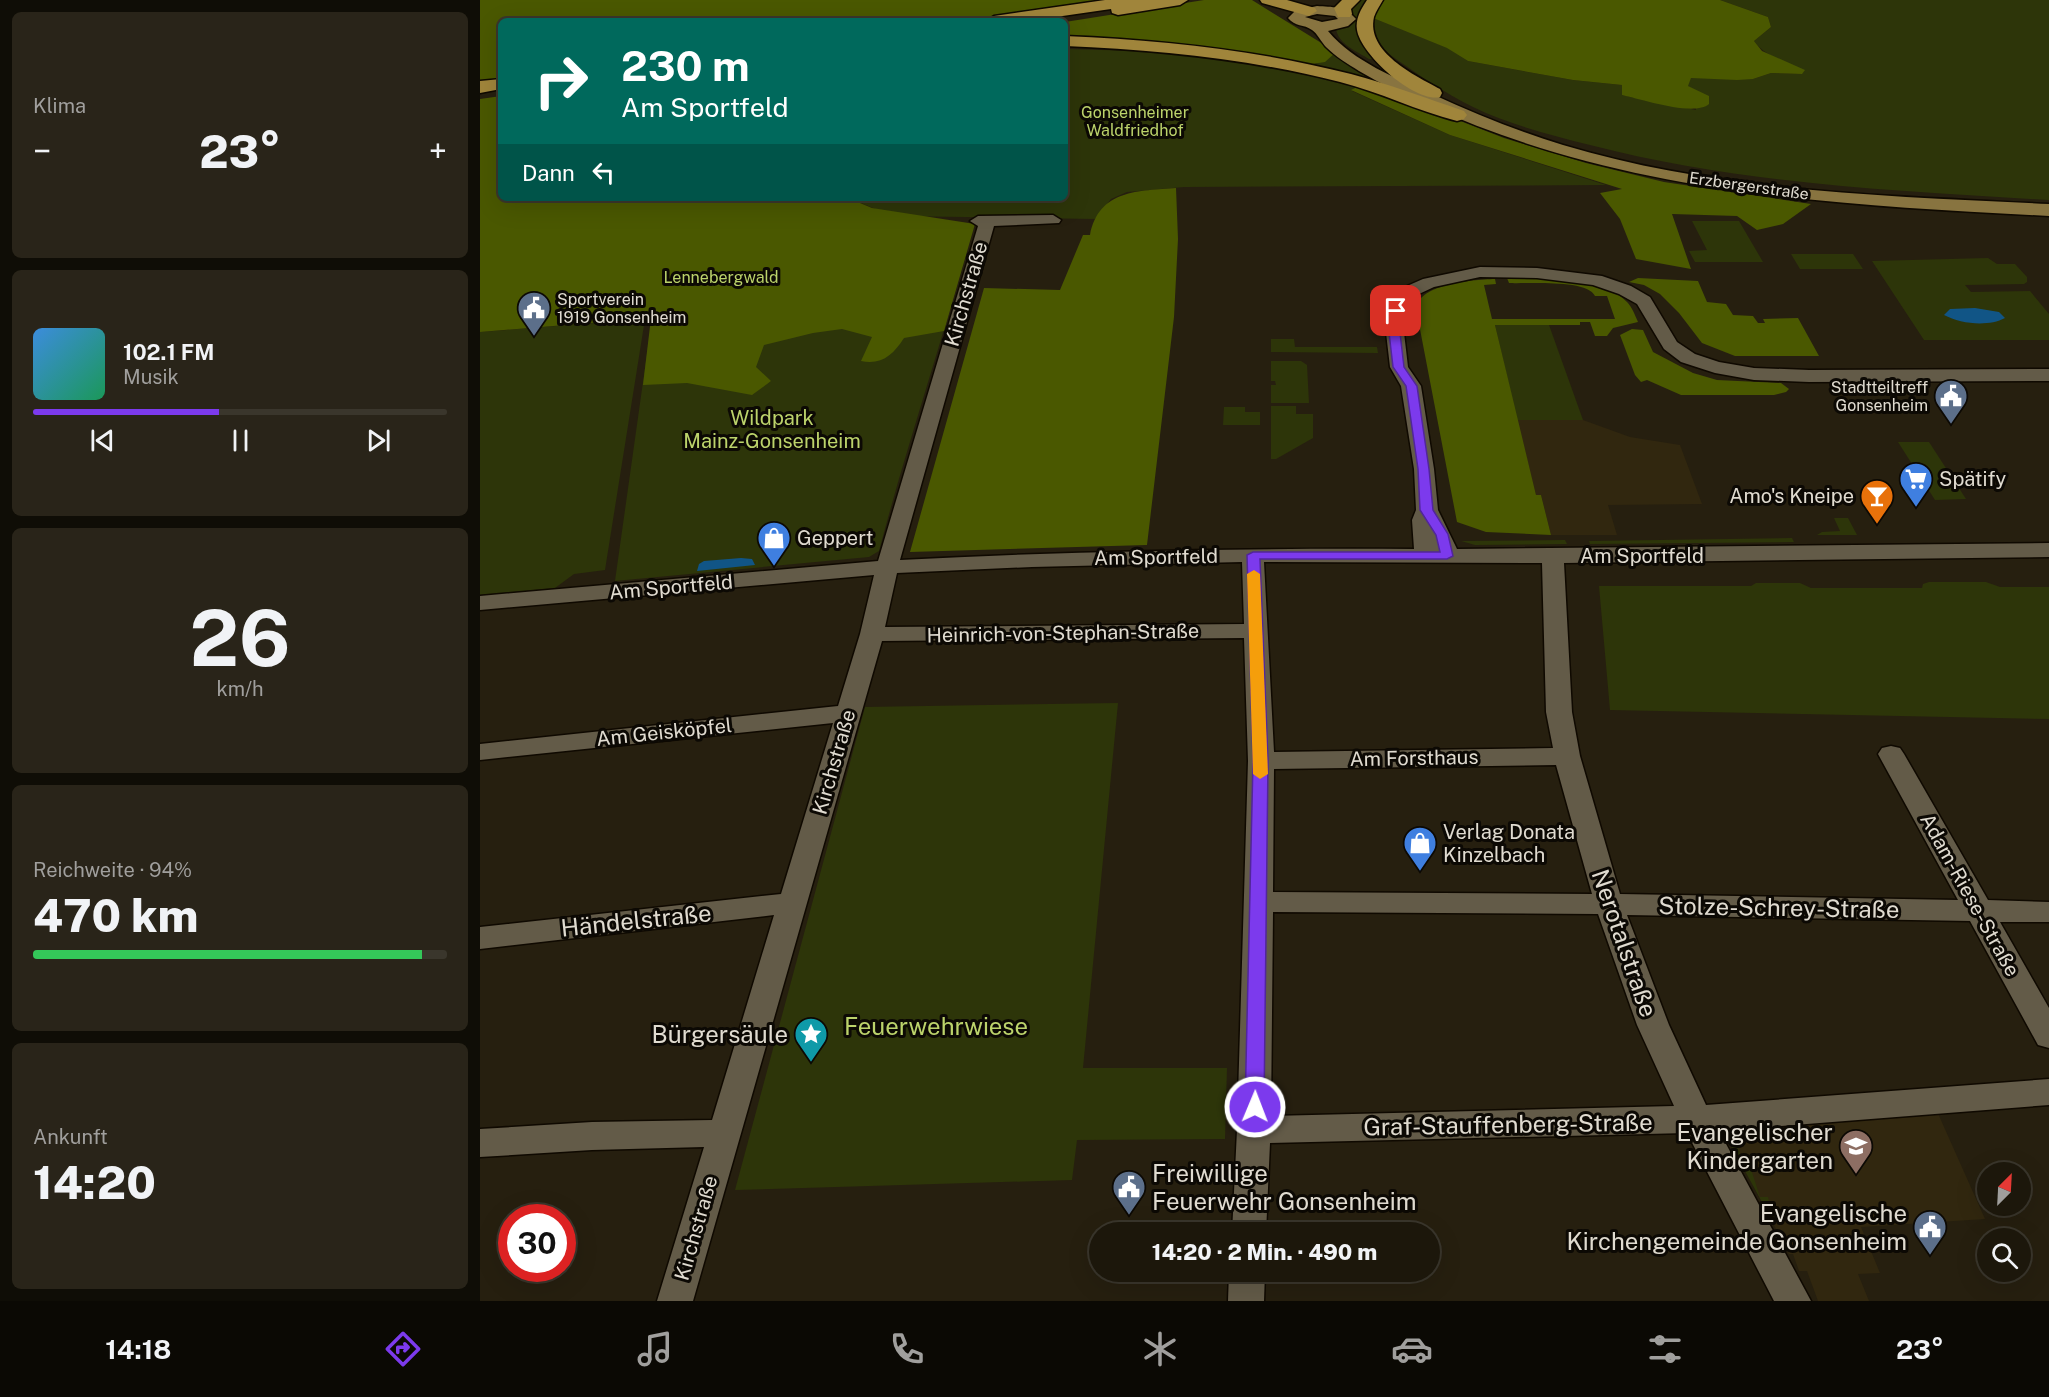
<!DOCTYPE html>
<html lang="de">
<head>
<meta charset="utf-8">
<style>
  body { margin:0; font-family:"Public Sans",sans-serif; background:#292419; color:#f1f3f6; height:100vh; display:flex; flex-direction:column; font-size:22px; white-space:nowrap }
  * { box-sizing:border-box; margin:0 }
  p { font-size:20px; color:#a09f9d }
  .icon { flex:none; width:33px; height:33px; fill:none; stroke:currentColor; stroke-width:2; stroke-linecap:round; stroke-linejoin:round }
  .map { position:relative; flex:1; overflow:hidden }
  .drawer { display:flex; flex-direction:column; gap:12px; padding:12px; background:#0f0d06; width:480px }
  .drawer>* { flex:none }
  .guide { position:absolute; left:18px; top:18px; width:570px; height:183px; border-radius:9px; box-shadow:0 6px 24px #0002,0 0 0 2px #3a362c; background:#00695c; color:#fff; overflow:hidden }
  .needle { width:39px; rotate:24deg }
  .controls { position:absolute; left:1497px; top:1162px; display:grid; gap:12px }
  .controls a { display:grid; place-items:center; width:54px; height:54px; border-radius:50%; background:#1c170b; box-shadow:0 6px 24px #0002,0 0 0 2px #3a362c; font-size:30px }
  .speed { position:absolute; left:18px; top:1204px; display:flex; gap:12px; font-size:30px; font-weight:700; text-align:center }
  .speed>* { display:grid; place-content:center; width:78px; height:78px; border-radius:50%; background:#1c170b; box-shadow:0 6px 24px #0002,0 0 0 2px #3a362c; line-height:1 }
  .speed .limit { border:9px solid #d22; background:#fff; color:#111 }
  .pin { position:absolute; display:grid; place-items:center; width:51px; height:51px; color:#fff; margin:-26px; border-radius:12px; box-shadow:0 3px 9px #0006 }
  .me { position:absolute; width:66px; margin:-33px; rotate:1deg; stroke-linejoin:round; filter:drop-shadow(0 0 4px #0008) }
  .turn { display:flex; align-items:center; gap:21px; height:126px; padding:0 24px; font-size:27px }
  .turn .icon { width:78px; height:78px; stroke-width:2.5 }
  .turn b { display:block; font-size:42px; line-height:51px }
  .then { display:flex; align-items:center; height:57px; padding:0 24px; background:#0003; gap:12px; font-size:22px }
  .big { font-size:45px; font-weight:800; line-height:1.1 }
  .drawer .tile { flex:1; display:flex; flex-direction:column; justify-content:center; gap:9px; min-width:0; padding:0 21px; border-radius:9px; background:#292419 }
  .drawer .dial { align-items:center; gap:0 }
  .dial b { font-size:78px; line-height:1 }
  .song { display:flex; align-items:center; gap:18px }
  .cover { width:72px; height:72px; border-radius:9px; background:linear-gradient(135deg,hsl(210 70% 55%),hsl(150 70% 35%)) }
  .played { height:6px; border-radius:3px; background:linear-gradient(90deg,#7c3aed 45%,#3a362c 45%) }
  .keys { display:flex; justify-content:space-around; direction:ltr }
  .heat { display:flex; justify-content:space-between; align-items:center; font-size:33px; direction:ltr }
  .charge { height:9px; border-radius:4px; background:linear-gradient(90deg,#34c759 94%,#3a362c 0) }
  .trip { position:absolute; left:609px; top:1222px; width:351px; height:60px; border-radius:30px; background:#1c170b; box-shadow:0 6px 24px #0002,0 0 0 2px #3a362c; font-weight:800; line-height:60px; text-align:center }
  .tabs { display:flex; height:96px; justify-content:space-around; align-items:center; background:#0b0904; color:#a09f9d }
  .tabs .icon { width:42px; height:42px }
  .tabs .on { color:#7c3aed }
  .tabs b { font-size:27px; color:#f1f3f6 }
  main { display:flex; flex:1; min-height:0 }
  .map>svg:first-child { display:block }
</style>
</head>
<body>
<main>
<section class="drawer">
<div class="tile"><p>Klima</p>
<div class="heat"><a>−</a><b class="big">23°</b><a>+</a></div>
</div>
<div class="tile">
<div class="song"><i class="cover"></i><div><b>102.1 FM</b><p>Musik</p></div></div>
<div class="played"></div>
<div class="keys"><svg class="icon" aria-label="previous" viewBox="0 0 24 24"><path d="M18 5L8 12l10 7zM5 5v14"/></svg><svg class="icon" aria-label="pause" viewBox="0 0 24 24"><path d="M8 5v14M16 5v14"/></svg><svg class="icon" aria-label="next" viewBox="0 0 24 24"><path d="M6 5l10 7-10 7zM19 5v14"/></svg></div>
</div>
<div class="tile dial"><b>26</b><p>km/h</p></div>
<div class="tile"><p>Reichweite · 94%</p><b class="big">470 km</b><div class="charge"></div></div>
<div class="tile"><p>Ankunft</p><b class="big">14:20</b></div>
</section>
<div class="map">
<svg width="1569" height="1301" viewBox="0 0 1569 1301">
  <rect width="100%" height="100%" fill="#261f0f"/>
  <!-- built -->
  <g fill="#31270f">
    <polygon points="1037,420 1103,420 1150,437 1200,445 1222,504 1128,505 1137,535 1071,535 1061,495 1056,495"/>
    <polygon points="1456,1109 1505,1219 1381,1227 1400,1273 1378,1274 1389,1301 1338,1301 1327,1271 1319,1271 1313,1254 1309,1254 1244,1129"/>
  </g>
  <!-- green -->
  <g fill="#2d3509">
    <path d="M 879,0 L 887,0 C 870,25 879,37 894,59 L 889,59 C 878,52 858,44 856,29 L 874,20 L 873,16 L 868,12 Z"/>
    <path d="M 1240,0 L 1569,0 L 1569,200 C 1415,191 1260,184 1110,145 C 1071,135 1030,125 993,107 C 964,93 936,73 909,54 C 897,43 892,34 893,18 L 968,48 L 988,61 L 1093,80 L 1142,85 L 1142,95 L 1216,110 L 1215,90 L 1207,86 L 1211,77 L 1273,79 L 1291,73 L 1322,74 C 1307,59 1287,59 1274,41 L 1291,27 L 1288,17 Z"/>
    <polygon points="585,49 697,52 801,68 877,87 872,91 970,135 1126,185 704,187 647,192 631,199 615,219 412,216 369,198 585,198"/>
    <polygon points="856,52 916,87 785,57 836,64"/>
    <polygon points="1212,221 1259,221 1283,262 1215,262 1209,251 1227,250"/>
    <path d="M 489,242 C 461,346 426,448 399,551 L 389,557 L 135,581 L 172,318 Z"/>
    <polygon points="1311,254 1373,254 1383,269 1320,269"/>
    <polygon points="1508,258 1517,264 1535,264 1547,277 1547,282 1544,284 1485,285 1491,292 1550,291 1569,314 1569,340 1444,340 1392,261"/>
    <polygon points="165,319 125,570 94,574 75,588 0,595 0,332"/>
    <polygon points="1015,325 1069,325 1103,420 1037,420"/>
    <polygon points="791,339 814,339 815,347 897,347 898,353 791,352"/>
    <polygon points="791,361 821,361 827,365 829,403 791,403 791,385 796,385 795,381 791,381"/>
    <polygon points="791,406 816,406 816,414 833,414 833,438 796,459 791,459"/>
    <polygon points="744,407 765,407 765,412 780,412 780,425 743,425"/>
    <polygon points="1418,442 1449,442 1486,499 1455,500"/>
    <polygon points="1354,518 1368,518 1377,535 1337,535 1342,532 1360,531"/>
    <polygon points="1312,538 1314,542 1110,544 1109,541"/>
    <polygon points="1085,540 1087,544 995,545 981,541"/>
    <polygon points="1449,582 1506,582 1520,587 1569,587 1569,719 1130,710 1119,586 1271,586 1276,583 1320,583 1331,588 1442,588 1443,584"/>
    <polygon points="638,703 603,1068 747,1068 745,1139 597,1140 592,1180 255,1190 385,707"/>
    <polygon points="1258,1126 1261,1137 1255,1138 1263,1163 1269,1163 1280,1197 1288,1197 1295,1222 1293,1222 1243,1131 1244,1129"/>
  </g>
  <!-- forest -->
  <g fill="#4a5800">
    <polygon points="0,0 627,0 479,21 21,21 21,79 0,82"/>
    <polygon points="724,0 772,0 856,52 845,62 832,64 725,48 585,38 585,22"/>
    <path d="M 904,0 L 1240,0 L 1288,17 L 1291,27 L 1274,41 L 1282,51 L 1325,70 L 1322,74 L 1291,73 L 1273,79 L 1257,80 L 1211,78 L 1208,86 L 1229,96 L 1229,104 C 1214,117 1161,99 1142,95 L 1142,85 L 1093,80 L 988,61 L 967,48 L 893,18 Z"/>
    <polygon points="877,87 965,115 1024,138 1106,163 1184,182 1331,204 1303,224 1277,230 1257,216 1192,214 1211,269 1156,259 1140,219 1120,193 1142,189 970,135 871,90"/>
    <path d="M 21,96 L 21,198 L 368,198 L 392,208 L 495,224 L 464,331 L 424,338 C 413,355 402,365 381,361 L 392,337 L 362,329 L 333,333 L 284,345 L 276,367 L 291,381 L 272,395 L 207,383 L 163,385 L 171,318 L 0,332 L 0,99 Z"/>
    <path d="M 696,188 L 698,239 L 694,317 L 667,545 L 430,552 L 504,288 L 580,290 L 603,235 L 610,235 C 619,189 659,191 696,188 Z"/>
    <path d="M 1027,278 C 1060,279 1122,276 1147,302 C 1152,307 1155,315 1158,322 L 1133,328 L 1127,336 L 1115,336 L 1110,322 L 1100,322 L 1100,325 L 1015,325 L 1056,495 L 1061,495 L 1071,535 L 1006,532 L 977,522 L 939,324 L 933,318 C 932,283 990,280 1015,279 L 1016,284 L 1004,285 L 1012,319 L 1135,319 L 1127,296 L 1115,296 C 1107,279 1047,284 1029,283 Z"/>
    <polygon points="1158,278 1218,281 1227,302 1246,304 1253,315 1273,316 1278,323 1285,323 1283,319 1318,318 1339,356 1255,356 1222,343 1199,313 1180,294 1164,285 1149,282"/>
    <polygon points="1152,329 1163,330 1173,352 1213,373 1237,380 1301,383 1309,389 1306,392 1294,395 1201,395 1167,380 1161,382 1155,375 1140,335"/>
  </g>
  <!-- water -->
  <g fill="#115586">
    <path d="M 1495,308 L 1519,312 L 1525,318 C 1508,327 1481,324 1464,315 L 1470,309 Z"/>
    <polygon points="261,558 272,559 275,565 217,571 219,564 224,561"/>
  </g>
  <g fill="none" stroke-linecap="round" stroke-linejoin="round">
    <!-- minor casing -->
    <g stroke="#0f0900" stroke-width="3">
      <g id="minor">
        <path d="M 573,215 L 581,220 L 579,223 L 514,226 L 420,560 C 591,551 762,548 934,549 L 932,520 L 936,510 L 934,469 L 921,386 L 910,367 L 905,324 L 907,311 L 916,297 L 927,286 L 943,279 L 1000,267 L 1057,268 L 1122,276 L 1151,286 L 1170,297 L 1197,342 L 1215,354 L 1239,362 L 1274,368 L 1329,370 L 1569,369 L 1569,381 L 1329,382 L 1274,380 L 1235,373 L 1201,362 L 1184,349 L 1157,304 L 1139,294 L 1113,285 L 1057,278 L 1000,277 L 954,287 L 939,294 L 929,304 L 925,311 L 923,324 L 928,367 L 941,386 L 954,469 L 958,510 L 977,549 L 1569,543 L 1569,557 L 1084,563 L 1092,712 L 1100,756 L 1140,894 L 1478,900 L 1398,754 L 1402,748 L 1411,746 L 1420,748 L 1424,754 L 1508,900 L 1569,902 L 1569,922 L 1520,922 L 1569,1008 L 1569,1048 L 1558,1045 L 1490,921 L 1147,915 L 1189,1025 L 1226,1105 L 1569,1079 L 1569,1105 L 1239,1131 L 1331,1301 L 1294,1301 L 1207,1133 L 790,1143 L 786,1233 L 752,1233 L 757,1130 L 768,761 L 764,638 L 402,641 L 213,1301 L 177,1301 L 224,1147 L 112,1150 L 0,1157 L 0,1129 L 112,1122 L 232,1120 L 294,915 L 0,949 L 0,927 L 301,894 L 353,723 L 0,760 L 0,744 L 358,706 L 380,634 L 394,575 L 0,610 L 0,596 L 398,561 L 498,226 L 490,221 L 498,216 ZM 762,562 L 764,624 L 405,627 L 417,573 L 552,567 ZM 784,562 L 1062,563 L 1066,712 L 1073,748 L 794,752 ZM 1076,765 L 1112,894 L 793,892 L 794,769 ZM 793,912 L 1118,914 L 1157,1025 L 1194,1106 L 791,1116 Z"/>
        <polygon points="749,1272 785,1272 784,1301 748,1301"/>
      </g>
    </g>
    <!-- major casing -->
    <g stroke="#0f0900" stroke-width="3">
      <path id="major" d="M 837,6 C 852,7 865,6 876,19 L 868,26 L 848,31 C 874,62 916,78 952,94 C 995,114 1038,131 1083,145 C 1239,192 1407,196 1569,204 L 1569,216 C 1358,205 1143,195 948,105 C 925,95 901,84 879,71 C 868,64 856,57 846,47 C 842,43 837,33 832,30 C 824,24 815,27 808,18 L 815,11 ZM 837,14 L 855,16 L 858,19 L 842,22 L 825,17 Z"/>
    </g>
    <!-- highway casing -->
    <g stroke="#0f0900" stroke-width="3">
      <g id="highway">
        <polygon points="625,0 708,0 700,5 638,15 632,13 631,9 548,21 506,21 514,16"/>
        <polygon points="780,0 807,0 835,8 837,11 829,16 782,3"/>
        <polygon points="862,0 880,0 871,9 872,14 870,17 858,17 854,8"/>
        <path d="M 887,0 L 903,0 C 900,5 896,11 894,17 C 886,52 934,75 960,89 L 962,93 L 960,97 C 935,103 881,55 877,30 C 875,19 881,9 887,0 Z"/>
        <path d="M 585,36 C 681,40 777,50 871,74 C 909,84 946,98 984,111 L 987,115 L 984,119 L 977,121 C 937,111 900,92 860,82 C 770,59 678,50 585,46 Z"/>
        <polygon points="21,79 21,89 0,93 0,81"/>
      </g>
    </g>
    <!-- minor -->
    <use href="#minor" fill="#635b48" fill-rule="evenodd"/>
    <!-- major -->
    <use href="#major" fill="#887440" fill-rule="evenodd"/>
    <!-- highway -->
    <use href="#highway" fill="#a0853b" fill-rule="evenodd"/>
  </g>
  <!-- route -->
  <polygon fill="#7c3aed" stroke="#51269a" stroke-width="1.5" points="912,309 921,311 919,324 924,367 937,386 949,469 953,510 968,534 973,556 967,559 780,559 788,761 784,1107 781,1112 775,1115 768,1112 765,1107 773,761 767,555 773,552 960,552 956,535 940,510 938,469 926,386 913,367 908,324"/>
  <!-- slow -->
  <polygon fill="#f59e0b" points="774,570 780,574 788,774 780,779 773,774 767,574"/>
  <!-- icons -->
  <defs>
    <g id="civic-pin" transform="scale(1.725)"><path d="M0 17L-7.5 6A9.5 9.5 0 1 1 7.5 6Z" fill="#5c6f8a" stroke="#0c0904"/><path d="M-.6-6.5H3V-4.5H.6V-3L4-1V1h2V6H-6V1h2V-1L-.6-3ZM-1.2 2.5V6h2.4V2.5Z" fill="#fff"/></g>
    <g id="supermarket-pin" transform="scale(1.725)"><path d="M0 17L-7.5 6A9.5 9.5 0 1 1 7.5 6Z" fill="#3f7fe0" stroke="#0c0904"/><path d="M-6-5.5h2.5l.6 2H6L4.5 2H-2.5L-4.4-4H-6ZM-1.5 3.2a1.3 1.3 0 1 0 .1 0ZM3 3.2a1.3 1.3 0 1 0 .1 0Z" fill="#fff"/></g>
    <g id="bar-pin" transform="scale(1.725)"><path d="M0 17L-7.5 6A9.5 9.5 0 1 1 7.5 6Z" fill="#e8710a" stroke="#0c0904"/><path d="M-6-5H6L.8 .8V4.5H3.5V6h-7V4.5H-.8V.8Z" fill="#fff"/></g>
    <g id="shop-pin" transform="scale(1.725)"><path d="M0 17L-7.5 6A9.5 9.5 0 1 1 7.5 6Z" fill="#3f7fe0" stroke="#0c0904"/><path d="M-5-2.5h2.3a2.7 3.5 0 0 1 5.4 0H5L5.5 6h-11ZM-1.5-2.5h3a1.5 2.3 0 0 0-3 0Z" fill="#fff"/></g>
    <g id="sight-pin" transform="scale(1.725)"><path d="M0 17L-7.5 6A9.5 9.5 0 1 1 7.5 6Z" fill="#0f9aa8" stroke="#0c0904"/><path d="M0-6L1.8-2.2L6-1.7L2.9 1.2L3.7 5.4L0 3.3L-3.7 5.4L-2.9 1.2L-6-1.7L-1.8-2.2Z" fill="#fff"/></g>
    <g id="school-pin" transform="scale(1.725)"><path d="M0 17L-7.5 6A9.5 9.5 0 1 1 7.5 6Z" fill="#8d6e63" stroke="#0c0904"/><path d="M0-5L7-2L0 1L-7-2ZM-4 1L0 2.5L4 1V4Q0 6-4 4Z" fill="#fff"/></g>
  </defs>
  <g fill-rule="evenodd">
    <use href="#civic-pin" x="54" y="308"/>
    <use href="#civic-pin" x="1471" y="396"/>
    <use href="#supermarket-pin" x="1436" y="479"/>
    <use href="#bar-pin" x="1397" y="496"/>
    <use href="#shop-pin" x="294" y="538"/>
    <use href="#shop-pin" x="940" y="843"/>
    <use href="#sight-pin" x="331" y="1034"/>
    <use href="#school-pin" x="1376" y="1146"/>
    <use href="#civic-pin" x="649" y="1187"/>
    <use href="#civic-pin" x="1450" y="1227"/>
  </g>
  <g text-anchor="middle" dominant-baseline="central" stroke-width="6" stroke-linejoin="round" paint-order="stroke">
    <!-- far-park labels -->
    <g font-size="16" fill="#bcd36b" stroke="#0c0904">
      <text x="655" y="112">Gonsenheimer<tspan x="655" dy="18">Waldfriedhof</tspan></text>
      <text x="241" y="277">Lennebergwald</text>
    </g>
    <!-- far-street labels -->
    <g font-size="16" fill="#e0dbd0" stroke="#0c0904">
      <text transform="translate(1269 186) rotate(8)">Erzbergerstraße</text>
    </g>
    <!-- far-poi labels -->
    <g font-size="16" fill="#e0dbd0" stroke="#0c0904" text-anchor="start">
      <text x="77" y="299">Sportverein<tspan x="77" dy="18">1919 Gonsenheim</tspan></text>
      <text x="1448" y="387" text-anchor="end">Stadtteiltreff<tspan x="1448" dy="18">Gonsenheim</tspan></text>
    </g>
    <!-- street labels -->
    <g font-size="20" fill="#e0dbd0" stroke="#0c0904">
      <text transform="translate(486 294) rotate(-74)">Kirchstraße</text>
      <text x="1162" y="556">Am Sportfeld</text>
      <text transform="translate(676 557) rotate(-1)">Am Sportfeld</text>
      <text transform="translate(191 587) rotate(-5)">Am Sportfeld</text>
      <text transform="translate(583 633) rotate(-1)">Heinrich-von-Stephan-Straße</text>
      <text transform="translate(184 732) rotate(-6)">Am Geisköpfel</text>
      <text transform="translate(934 758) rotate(-1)">Am Forsthaus</text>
      <text transform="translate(354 762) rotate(-74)">Kirchstraße</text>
      <text transform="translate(1490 895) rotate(61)">Adam-Riese-Straße</text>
      <text transform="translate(216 1228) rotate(-74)">Kirchstraße</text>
    </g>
    <!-- park labels -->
    <g font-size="20" fill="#bcd36b" stroke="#0c0904">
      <text x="292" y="418">Wildpark<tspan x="292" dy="23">Mainz-Gonsenheim</tspan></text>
    </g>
    <!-- poi labels -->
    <g font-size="20" fill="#e0dbd0" stroke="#0c0904" text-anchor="start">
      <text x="1459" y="479">Spätify</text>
      <text x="1374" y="496" text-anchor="end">Amo's Kneipe</text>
      <text x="317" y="538">Geppert</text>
      <text x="963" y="832">Verlag Donata<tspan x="963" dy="23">Kinzelbach</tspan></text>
    </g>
    <!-- near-street labels -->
    <g font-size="24" fill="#e0dbd0" stroke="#0c0904">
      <text transform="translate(1299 907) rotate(1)">Stolze-Schrey-Straße</text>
      <text transform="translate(156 920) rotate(-6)">Händelstraße</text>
      <text transform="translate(1145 943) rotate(71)">Nerotalstraße</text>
      <text transform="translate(1028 1124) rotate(-1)">Graf-Stauffenberg-Straße</text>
    </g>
    <!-- near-park labels -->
    <g font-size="24" fill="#bcd36b" stroke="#0c0904">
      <text x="456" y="1026">Feuerwehrwiese</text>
    </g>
    <!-- near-poi labels -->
    <g font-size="24" fill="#e0dbd0" stroke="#0c0904" text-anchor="end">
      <text x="308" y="1034">Bürgersäule</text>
      <text x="1353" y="1132">Evangelischer<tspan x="1353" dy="28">Kindergarten</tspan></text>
      <text x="672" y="1173" text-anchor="start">Freiwillige<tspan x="672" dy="28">Feuerwehr Gonsenheim</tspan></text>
      <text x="1427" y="1213">Evangelische<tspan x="1427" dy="28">Kirchengemeinde Gonsenheim</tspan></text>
    </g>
  </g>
</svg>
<div class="controls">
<a><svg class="needle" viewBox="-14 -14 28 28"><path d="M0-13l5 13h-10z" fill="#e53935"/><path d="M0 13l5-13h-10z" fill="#a09f9d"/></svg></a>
<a><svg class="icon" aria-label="search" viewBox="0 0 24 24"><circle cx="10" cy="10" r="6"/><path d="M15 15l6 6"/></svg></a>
</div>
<div class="speed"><div class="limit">30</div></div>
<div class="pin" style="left:916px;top:311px;background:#d93025"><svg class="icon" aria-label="arrive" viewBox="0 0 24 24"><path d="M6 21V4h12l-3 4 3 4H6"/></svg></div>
<svg class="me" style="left:775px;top:1107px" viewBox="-20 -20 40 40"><circle r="17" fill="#7c3aed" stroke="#fff" stroke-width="3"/><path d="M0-11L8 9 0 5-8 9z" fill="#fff"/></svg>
<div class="trip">14:20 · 2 Min. · 490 m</div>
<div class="guide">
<div class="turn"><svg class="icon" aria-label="right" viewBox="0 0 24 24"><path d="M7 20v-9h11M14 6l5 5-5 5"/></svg><div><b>230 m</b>Am Sportfeld</div></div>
<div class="then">Dann<svg class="icon" aria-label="left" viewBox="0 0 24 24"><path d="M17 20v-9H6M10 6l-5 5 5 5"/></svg></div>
</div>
</div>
</main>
<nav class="tabs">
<b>14:18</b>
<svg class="icon on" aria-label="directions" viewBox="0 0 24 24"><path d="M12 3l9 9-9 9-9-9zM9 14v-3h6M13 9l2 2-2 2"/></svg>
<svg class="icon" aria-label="music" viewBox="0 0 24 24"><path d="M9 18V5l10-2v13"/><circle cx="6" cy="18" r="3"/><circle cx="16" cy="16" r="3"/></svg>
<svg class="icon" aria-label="phone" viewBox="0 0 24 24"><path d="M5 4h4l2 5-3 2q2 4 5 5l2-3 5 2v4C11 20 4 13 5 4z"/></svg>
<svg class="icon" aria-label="climate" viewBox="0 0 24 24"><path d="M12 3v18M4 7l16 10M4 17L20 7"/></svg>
<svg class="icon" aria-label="car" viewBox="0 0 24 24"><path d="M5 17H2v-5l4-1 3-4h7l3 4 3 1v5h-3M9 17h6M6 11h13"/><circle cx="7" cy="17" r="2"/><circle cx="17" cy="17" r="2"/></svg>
<svg class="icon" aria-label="filters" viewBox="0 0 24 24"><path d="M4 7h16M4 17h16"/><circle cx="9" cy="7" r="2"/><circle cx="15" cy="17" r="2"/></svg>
<b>23°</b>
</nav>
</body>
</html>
